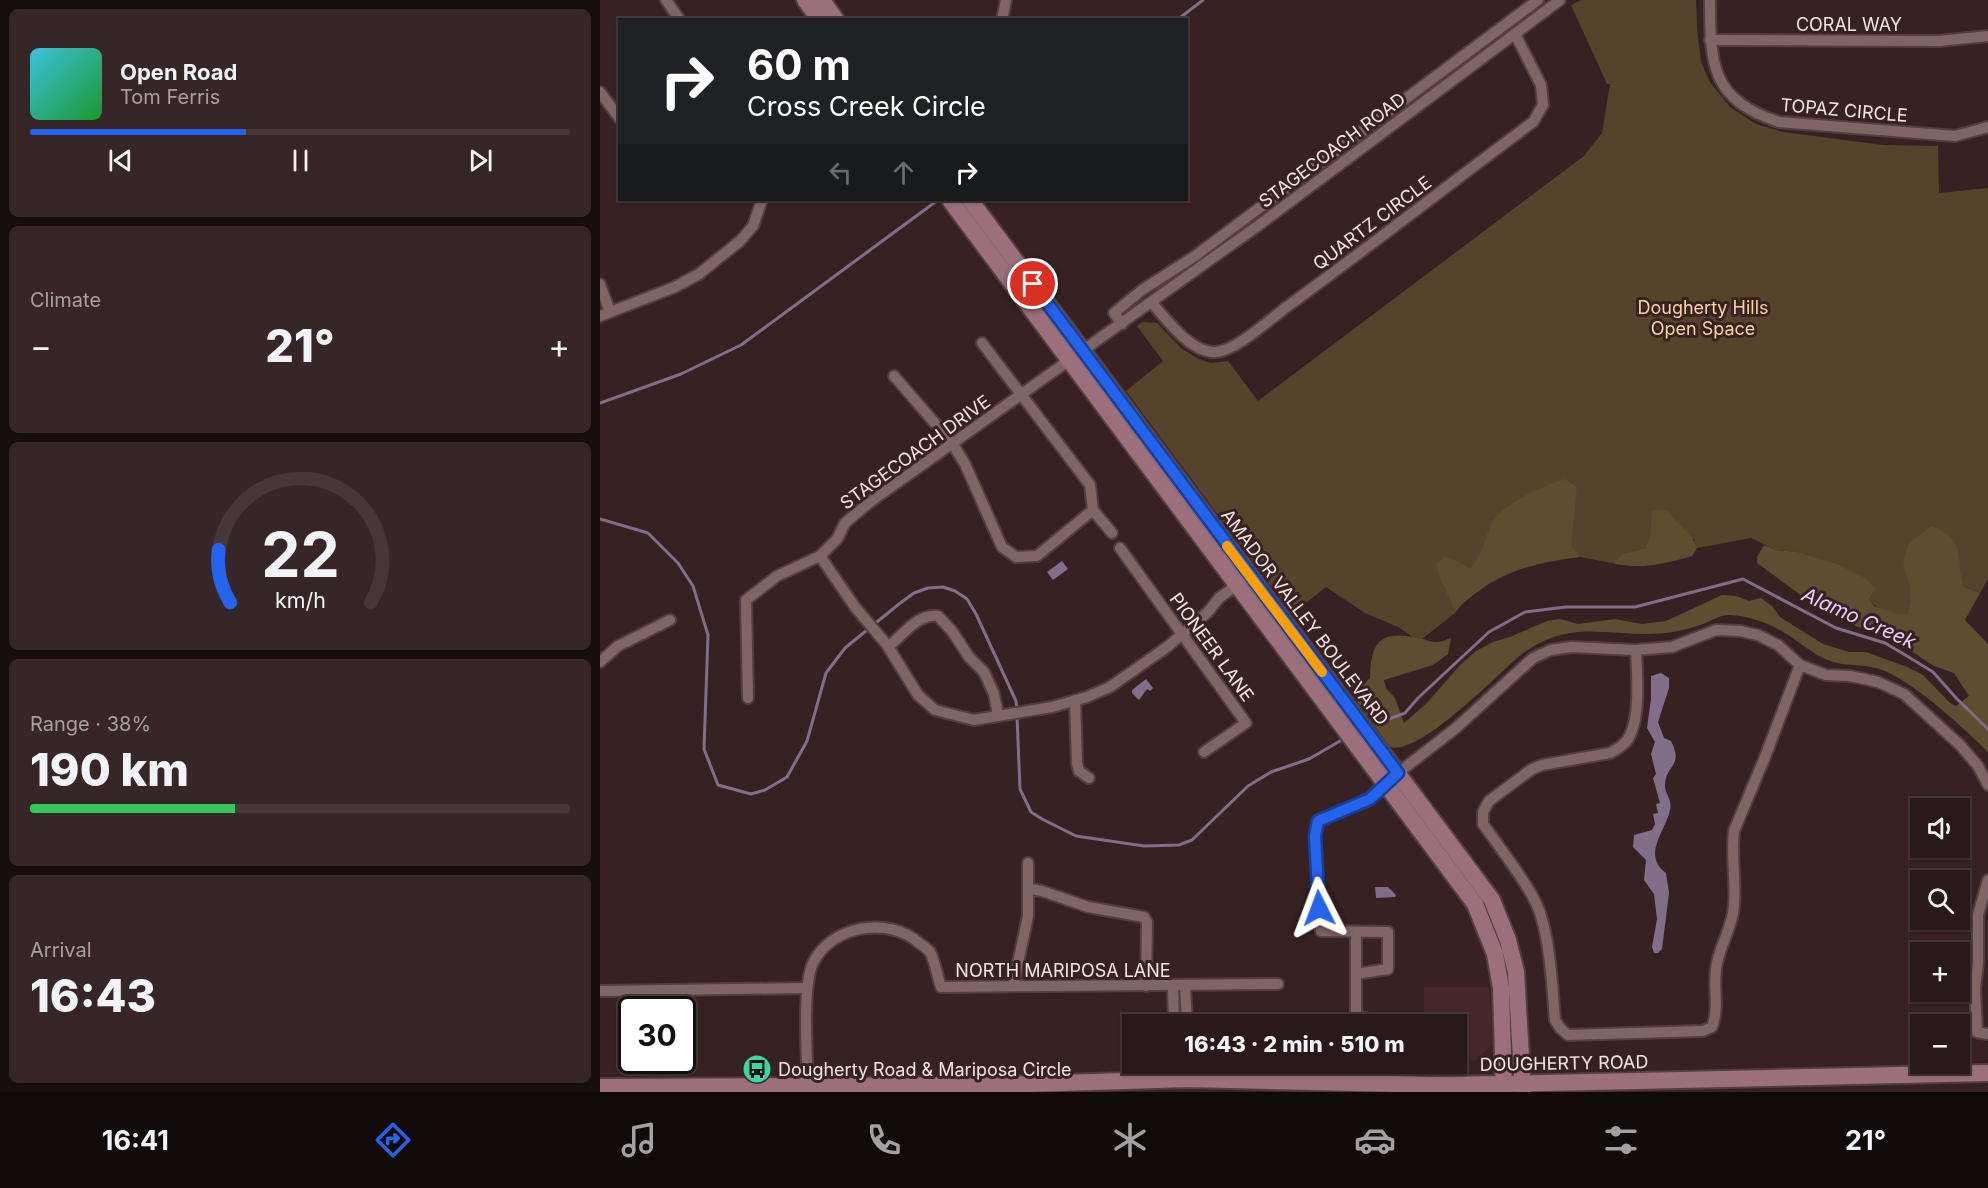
<!DOCTYPE html>
<html lang="en">
<head>
<meta charset="utf-8">
<style>
  body { margin:0; font-family:Inter,sans-serif; background:#362627; color:#f1f3f6; height:100vh; display:flex; flex-direction:column; font-size:22px; white-space:nowrap }
  * { box-sizing:border-box; margin:0 }
  p { font-size:20px; color:#a5a0a2 }
  .icon { flex:none; width:33px; height:33px; fill:none; stroke:currentColor; stroke-width:2; stroke-linecap:round; stroke-linejoin:round }
  .map { position:relative; flex:1; overflow:hidden }
  .details { display:flex; flex-direction:column; gap:9px; padding:9px; background:#170e0e; width:600px }
  .details>* { flex:none }
  .banner { position:absolute; left:18px; top:18px; width:570px; height:183px; border-radius:0px; box-shadow:0 2px 4px #0004,0 0 0 2px #463839; background:#202124; color:#fff; overflow:hidden }
  .tools { position:absolute; left:1310px; top:798px; display:grid; gap:12px }
  .tools a { display:grid; place-items:center; width:60px; height:60px; border-radius:0px; background:#2a191a; box-shadow:0 2px 4px #0004,0 0 0 2px #463839; font-size:30px }
  .speed { position:absolute; left:18px; top:996px; display:flex; gap:12px; font-size:30px; font-weight:700; text-align:center }
  .speed>* { display:grid; place-content:center; width:78px; height:78px; border-radius:50%; background:#2a191a; box-shadow:0 2px 4px #0004,0 0 0 2px #463839; line-height:1 }
  .speed .limit { border:3px solid #111; border-radius:9px; background:#fff; color:#111 }
  .pin { position:absolute; display:grid; place-items:center; width:51px; height:51px; color:#fff; margin:-26px; border:3px solid #fff; border-radius:50%; box-shadow:0 2px 6px #0007 }
  .me { position:absolute; width:66px; margin:-33px; rotate:357deg; stroke-linejoin:round; filter:drop-shadow(0 0 4px #0008) }
  .turn { display:flex; align-items:center; gap:21px; height:126px; padding:0 30px; font-size:27px }
  .turn .icon { width:78px; height:78px; stroke-width:2.5 }
  .turn b { display:block; font-size:42px; line-height:51px }
  .lanes { display:flex; align-items:center; height:57px; padding:0 30px; background:#0003; justify-content:center; gap:30px; direction:ltr }
  .lanes .off { opacity:.35 }
  .big { font-size:45px; font-weight:800; line-height:1.1 }
  .details .widget { flex:1; display:flex; flex-direction:column; justify-content:center; gap:9px; min-width:0; padding:0 21px; border-radius:9px; background:#362627 }
  .details .dial { align-items:center; gap:0 }
  .dial svg { height:156px; overflow:visible; fill:none; stroke:#463839; stroke-width:7; stroke-linecap:round; text-anchor:middle }
  .dial text { fill:#f1f3f6; stroke:none }
  .song { display:flex; align-items:center; gap:18px }
  .cover { width:72px; height:72px; border-radius:9px; background:linear-gradient(135deg,hsl(190 70% 55%),hsl(130 70% 35%)) }
  .played { height:6px; border-radius:3px; background:linear-gradient(90deg,#2563eb 40%,#463839 40%) }
  .keys { display:flex; justify-content:space-around; direction:ltr }
  .heat { display:flex; justify-content:space-between; align-items:center; font-size:33px; direction:ltr }
  .charge { height:9px; border-radius:4px; background:linear-gradient(90deg,#34c759 38%,#463839 0) }
  .trip { position:absolute; left:522px; top:1014px; width:345px; height:60px; border-radius:0px; background:#2a191a; box-shadow:0 2px 4px #0004,0 0 0 2px #463839; font-weight:800; line-height:60px; text-align:center }
  .menu { display:flex; height:96px; justify-content:space-around; align-items:center; background:#110a0a; color:#a5a0a2 }
  .menu .icon { width:42px; height:42px }
  .menu .current { color:#2563eb }
  .menu b { font-size:27px; color:#f1f3f6 }
  main { display:flex; flex:1; min-height:0 }
  .map>svg:first-child { display:block }
</style>
</head>
<body>
<main>
<section class="details">
<div class="widget">
<div class="song"><i class="cover"></i><div><b>Open Road</b><p>Tom Ferris</p></div></div>
<div class="played"></div>
<div class="keys"><svg class="icon" aria-label="previous" viewBox="0 0 24 24"><path d="M18 5L8 12l10 7zM5 5v14"/></svg><svg class="icon" aria-label="pause" viewBox="0 0 24 24"><path d="M8 5v14M16 5v14"/></svg><svg class="icon" aria-label="next" viewBox="0 0 24 24"><path d="M6 5l10 7-10 7zM19 5v14"/></svg></div>
</div>
<div class="widget"><p>Climate</p>
<div class="heat"><a>−</a><b class="big">21°</b><a>+</a></div>
</div>
<div class="widget dial"><svg viewBox="0 0 100 80">
<path d="M14 69A42 42 0 1 1 86 69"/>
<path d="M14 69A42 42 0 0 1 8 42" stroke="#2563eb"/>
<text x="50" y="56" font-size="32" font-weight="700">22</text>
<text x="50" y="72" font-size="11">km/h</text>
</svg></div>
<div class="widget"><p>Range · 38%</p><b class="big">190 km</b><div class="charge"></div></div>
<div class="widget"><p>Arrival</p><b class="big">16:43</b></div>
</section>
<div class="map">
<svg width="1388" height="1092" viewBox="0 0 1388 1092">
  <rect width="100%" height="100%" fill="#382122"/>
  <!-- built -->
  <polygon fill="#462829" points="824,987 889,987 893,1044 875,1061 857,1060 856,1024 824,1024"/>
  <!-- green -->
  <path fill="#55442b" d="M 981,0 L 1096,0 L 1097,28 L 1101,62 L 1110,82 L 1130,107 L 1156,124 L 1183,132 L 1283,145 L 1338,146 L 1339,193 L 1388,188 L 1388,579 L 1380,593 L 1364,587 C 1352,593 1318,613 1308,615 C 1295,617 1275,609 1269,599 L 1273,593 L 1219,559 L 1198,552 L 1176,550 L 1151,538 L 1097,548 L 1094,539 L 1050,537 L 1045,548 L 1023,554 L 1012,563 L 980,557 L 977,554 L 844,587 L 850,595 L 855,613 L 822,639 L 813,637 L 798,627 L 765,613 L 726,587 L 692,614 L 526,391 L 563,361 L 537,326 L 542,322 L 557,323 L 581,348 L 597,358 L 610,363 L 628,361 L 658,401 L 984,156 L 1002,133 L 1010,84 L 1007,84 L 971,5 Z"/>
  <!-- forest -->
  <g fill="#604d31">
    <path d="M 964,479 L 977,487 L 971,546 L 980,557 C 943,562 909,568 879,591 C 869,598 862,603 855,613 C 850,596 840,582 836,564 L 845,557 L 853,559 L 870,569 C 883,553 884,540 892,523 C 902,503 943,487 964,479 Z"/>
    <path d="M 1052,510 L 1067,510 C 1076,524 1092,532 1097,548 L 1092,556 C 1064,564 1041,570 1012,563 L 1023,554 L 1045,548 L 1050,537 Z"/>
    <path d="M 1331,526 C 1368,539 1354,556 1364,587 L 1380,593 L 1365,620 L 1388,644 L 1388,752 C 1364,728 1308,676 1276,668 C 1255,663 1245,668 1223,658 C 1209,651 1198,641 1185,633 C 1169,623 1149,616 1130,615 C 1120,614 1110,622 1100,625 C 1083,631 1065,634 1047,634 C 1011,634 977,625 944,641 C 935,645 925,651 917,658 C 895,677 819,756 790,747 L 753,696 L 770,678 C 771,640 781,630 819,638 C 825,639 832,643 838,642 C 842,642 847,639 851,638 L 848,654 L 833,665 L 784,680 L 786,688 L 795,698 L 804,723 L 826,704 L 860,665 L 876,651 L 893,642 L 910,637 L 947,621 L 960,619 L 978,624 L 1015,619 L 1042,624 L 1066,621 L 1122,595 L 1136,596 L 1149,601 L 1161,598 L 1172,606 L 1180,617 L 1223,644 L 1249,652 L 1266,652 L 1307,667 L 1323,675 L 1350,703 L 1356,706 L 1369,696 L 1354,673 L 1334,666 L 1282,632 L 1258,627 L 1213,604 L 1157,563 L 1157,557 L 1164,545 L 1176,550 L 1198,552 L 1239,565 L 1265,578 L 1276,588 L 1269,599 L 1274,606 L 1297,614 L 1308,615 L 1311,600 L 1309,581 L 1303,565 L 1308,544 Z"/>
  </g>
  <!-- water -->
  <g fill="#836e8a">
    <polygon points="462,561 468,569 453,580 447,572"/>
    <path d="M 1061,673 L 1069,678 L 1069,688 L 1058,722 L 1064,738 L 1071,741 C 1084,766 1066,765 1065,784 C 1064,793 1073,800 1070,810 C 1066,831 1041,854 1066,873 L 1069,893 L 1062,949 L 1058,953 L 1054,953 L 1052,947 L 1057,919 L 1054,894 L 1044,880 L 1046,860 L 1033,847 L 1034,835 L 1052,830 L 1055,824 L 1053,814 L 1058,813 L 1056,804 L 1060,803 L 1053,778 L 1056,774 L 1051,754 L 1055,742 L 1047,728 L 1051,699 L 1051,676 Z"/>
    <polygon points="546,679 553,688 550,691 547,689 539,700 532,693 532,690"/>
    <polygon points="775,887 788,887 796,895 795,897 776,898"/>
  </g>
  <g fill="none" stroke-linecap="round" stroke-linejoin="round">
    <!-- stream -->
    <g stroke="#836e8a" stroke-width="3">
      <polyline points="577,20 603,0"/>
      <polyline points="0,403 81,374 141,345 338,200"/>
      <polyline points="0,519 48,533 78,563 93,586 108,635 104,749 118,785 151,794 165,790 187,777 207,741 226,673 245,648 299,604 314,593 328,588 343,587 355,591 367,599 376,614 416,701 417,709"/>
      <polyline points="417,716 420,789 431,812 442,819 476,836 544,846 579,845 592,840 648,786 671,772 709,759 740,741"/>
      <polyline points="778,723 805,713 818,698 889,632 925,612 966,607 1035,607 1143,579 1236,628 1285,643 1307,656 1333,672 1357,699 1388,729"/>
    </g>
    <!-- street casing -->
    <g stroke="#533f40" stroke-width="14">
      <g id="street">
        <polyline points="66,0 80,20"/>
        <path d="M 1110,0 C 1110,64 1111,100 1179,122 L 1355,136 L 1388,127"/>
        <polyline points="402,20 406,0"/>
        <polyline points="1110,40 1339,41 1388,36"/>
        <polyline points="0,92 20,119"/>
        <polyline points="0,284 10,312"/>
        <path d="M 552,303 C 566,319 591,353 615,352 C 635,352 671,318 688,306 C 770,246 851,183 933,122 L 943,105 L 941,85 L 915,34"/>
        <polyline points="0,316 75,287 99,274 140,241 153,226 162,200"/>
        <polyline points="522,324 514,313 542,290 595,256 938,0"/>
        <polyline points="294,376 352,443 365,464 402,547 416,557 437,556 493,510 490,485 382,343"/>
        <polyline points="493,510 512,533"/>
        <polyline points="520,548 646,723 604,752"/>
        <polyline points="220,556 255,607 287,645 318,695 335,710 374,720 452,707 487,697 510,687 567,647 608,612 619,598 641,582"/>
        <path d="M 288,647 C 303,635 318,613 338,616 L 352,631 L 369,657 L 384,672 L 394,694 L 398,715"/>
        <path d="M 1036,650 C 1037,674 1041,718 1028,739 C 1024,745 1016,750 1010,753 L 942,765 L 932,769 L 889,801 L 883,812 L 883,824 C 900,848 919,872 933,897 C 950,927 952,985 955,1020 L 960,1028 L 968,1035 L 1103,1031 L 1112,1027 C 1120,1006 1112,984 1117,963 C 1121,943 1133,926 1134,905 C 1136,880 1131,856 1134,831 L 1165,757 L 1200,665"/>
        <polyline points="0,662 18,646 70,620"/>
        <polyline points="148,698 146,600 177,576 220,556 237,539 245,523 270,502 659,225 960,0"/>
        <polyline points="475,700 477,763 479,771 489,778"/>
        <polyline points="1388,880 1378,915 1378,963 1375,988 1377,1032 1388,1034"/>
        <polyline points="430,889 442,891 488,907 544,917 547,922 546,986"/>
        <polyline points="756,933 756,1016 769,1019"/>
        <polyline points="756,974 788,969 788,932 721,931 715,836 718,821 769,799 785,783 856,728 933,658 951,650 971,647 1036,650 1072,647 1116,630 1140,631 1158,635 1178,645 1200,665 1226,675 1250,676 1278,682 1304,694 1360,745 1378,766 1388,785"/>
        <polyline points="413,986 428,916 428,863"/>
        <polyline points="573,986 574,1024"/>
        <polyline points="585,986 587,1024"/>
        <polyline points="0,991 207,988"/>
        <polyline points="575,1064 575,1079"/>
        <polyline points="588,1064 588,1079"/>
        <path d="M 208,1085 C 207,1058 202,985 213,963 C 231,925 289,916 319,943 C 322,945 327,948 330,952 C 335,961 337,976 341,987 L 678,984"/>
      </g>
    </g>
    <!-- secondary casing -->
    <g stroke="#533f40" stroke-width="20">
      <g id="secondary">
        <polyline points="205,0 220,20"/>
        <polyline points="222,0 236,20"/>
        <polyline points="350,200 875,904 895,954 901,988 904,1092"/>
        <polyline points="370,200 892,900 908,940 916,972 923,1092"/>
        <polyline points="0,1087 398,1085 588,1079 838,1085 903,1084 1388,1073"/>
      </g>
    </g>
    <!-- street -->
    <use href="#street" stroke="#806565" stroke-width="10"/>
    <!-- secondary -->
    <use href="#secondary" stroke="#9c6f7c" stroke-width="16"/>
  </g>
  <g fill="none" stroke-linecap="round" stroke-linejoin="round">
    <!-- route casing -->
    <g stroke="#184099" stroke-width="15">
      <polyline id="route" points="433,284 798,773 770,799 718,821 715,836 719,908"/>
    </g>
    <!-- route -->
    <use href="#route" stroke="#2563eb" stroke-width="10"/>
    <!-- slow -->
    <polyline stroke="#f59e0b" stroke-width="10" points="627,546 722,672"/>
  </g>
  <!-- icons -->
  <defs>
    <g id="bus-disc" transform="scale(1.5)"><circle r="9.5" fill="#40d4a2" stroke="#382122"/><path d="M-5-6H5V4H4V6H2V4H-2V6H-4V4H-5ZM-3.5-4V0h7V-4ZM-3.5 1.2v1.5H-2V1.2ZM2 1.2v1.5H3.5V1.2Z" fill="#111"/></g>
  </defs>
  <g fill-rule="evenodd">
    <use href="#bus-disc" x="157" y="1069"/>
  </g>
  <g text-anchor="middle" dominant-baseline="central" stroke-width="6" stroke-linejoin="round" paint-order="stroke">
    <!-- street labels -->
    <g font-size="18" fill="#f6e5e5" stroke="#382122">
      <text x="1249" y="24">CORAL WAY</text>
      <text transform="translate(1244 110) rotate(5)">TOPAZ CIRCLE</text>
      <text transform="translate(732 150) rotate(-37)">STAGECOACH ROAD</text>
      <text transform="translate(772 223) rotate(-37)">QUARTZ CIRCLE</text>
      <text transform="translate(315 452) rotate(-36)">STAGECOACH DRIVE</text>
      <text transform="translate(705 617) rotate(53)">AMADOR VALLEY BOULEVARD</text>
      <text transform="translate(612 647) rotate(54)">PIONEER LANE</text>
      <text x="463" y="970">NORTH MARIPOSA LANE</text>
      <text transform="translate(964 1063) rotate(-1)">DOUGHERTY ROAD</text>
    </g>
    <!-- park labels -->
    <g font-size="18" fill="#f9d5a0" stroke="#382122">
      <text x="1103" y="307">Dougherty Hills<tspan x="1103" dy="21">Open Space</tspan></text>
    </g>
    <!-- poi labels -->
    <g font-size="18" fill="#f6e5e5" stroke="#382122" text-anchor="start">
      <text x="178" y="1069">Dougherty Road &amp; Mariposa Circle</text>
    </g>
    <!-- water labels -->
    <g font-size="20" font-style="italic" fill="#f2ccfe" stroke="#382122">
      <text transform="translate(1259 618) rotate(24)">Alamo Creek</text>
    </g>
  </g>
</svg>
<div class="tools">
<a><svg class="icon" aria-label="sound" viewBox="0 0 24 24"><path d="M4 9h4l5-4v14l-5-4H4zM17 9q2 3 0 6"/></svg></a>
<a><svg class="icon" aria-label="search" viewBox="0 0 24 24"><circle cx="10" cy="10" r="6"/><path d="M15 15l6 6"/></svg></a>
<a>+</a>
<a>−</a>
</div>
<div class="speed"><div class="limit">30</div></div>
<div class="pin" style="left:433px;top:284px;background:#d93025"><svg class="icon" aria-label="arrive" viewBox="0 0 24 24"><path d="M6 21V4h12l-3 4 3 4H6"/></svg></div>
<svg class="me" style="left:719px;top:908px" viewBox="-20 -20 40 40"><path d="M0-17L14 15 0 8-14 15z" fill="#2563eb" stroke="#fff" stroke-width="4"/></svg>
<div class="trip">16:43 · 2 min · 510 m</div>
<div class="banner">
<div class="turn"><svg class="icon" aria-label="right" viewBox="0 0 24 24"><path d="M7 20v-9h11M14 6l5 5-5 5"/></svg><div><b>60 m</b>Cross Creek Circle</div></div>
<div class="lanes"><svg class="icon off" aria-label="left" viewBox="0 0 24 24"><path d="M17 20v-9H6M10 6l-5 5 5 5"/></svg><svg class="icon off" aria-label="ahead" viewBox="0 0 24 24"><path d="M12 20V5M6 11l6-6 6 6"/></svg><svg class="icon" aria-label="right" viewBox="0 0 24 24"><path d="M7 20v-9h11M14 6l5 5-5 5"/></svg></div>
</div>
</div>
</main>
<nav class="menu">
<b>16:41</b>
<svg class="icon current" aria-label="directions" viewBox="0 0 24 24"><path d="M12 3l9 9-9 9-9-9zM9 14v-3h6M13 9l2 2-2 2"/></svg>
<svg class="icon" aria-label="music" viewBox="0 0 24 24"><path d="M9 18V5l10-2v13"/><circle cx="6" cy="18" r="3"/><circle cx="16" cy="16" r="3"/></svg>
<svg class="icon" aria-label="phone" viewBox="0 0 24 24"><path d="M5 4h4l2 5-3 2q2 4 5 5l2-3 5 2v4C11 20 4 13 5 4z"/></svg>
<svg class="icon" aria-label="climate" viewBox="0 0 24 24"><path d="M12 3v18M4 7l16 10M4 17L20 7"/></svg>
<svg class="icon" aria-label="car" viewBox="0 0 24 24"><path d="M5 17H2v-5l4-1 3-4h7l3 4 3 1v5h-3M9 17h6M6 11h13"/><circle cx="7" cy="17" r="2"/><circle cx="17" cy="17" r="2"/></svg>
<svg class="icon" aria-label="filters" viewBox="0 0 24 24"><path d="M4 7h16M4 17h16"/><circle cx="9" cy="7" r="2"/><circle cx="15" cy="17" r="2"/></svg>
<b>21°</b>
</nav>
</body>
</html>
